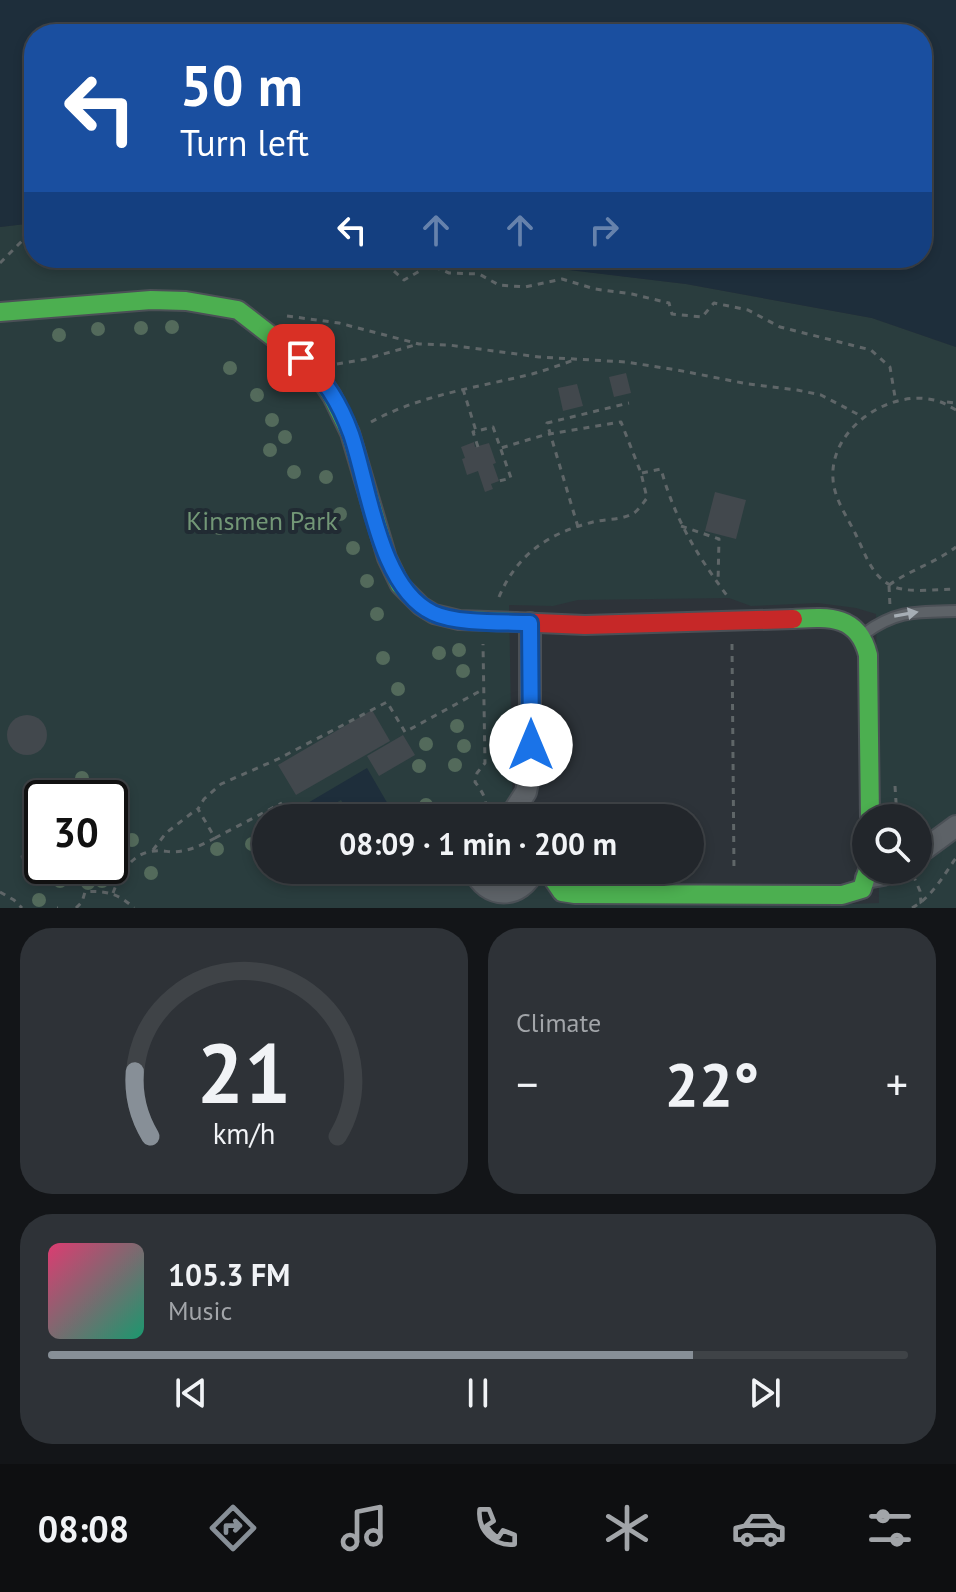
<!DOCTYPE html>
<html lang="en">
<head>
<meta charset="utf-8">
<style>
  body { margin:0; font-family:"PT Sans",sans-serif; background:#2e3237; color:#f1f3f6; height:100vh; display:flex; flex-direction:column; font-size:30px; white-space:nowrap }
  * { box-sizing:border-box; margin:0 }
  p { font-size:26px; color:#a2a5a9 }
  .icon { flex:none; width:44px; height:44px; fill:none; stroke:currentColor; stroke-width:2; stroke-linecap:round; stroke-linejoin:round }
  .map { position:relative; height:908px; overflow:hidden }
  .details { display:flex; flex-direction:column; gap:20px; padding:20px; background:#131518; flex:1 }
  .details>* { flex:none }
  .top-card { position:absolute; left:24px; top:24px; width:908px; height:244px; border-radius:32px; box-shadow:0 4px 12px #0003,0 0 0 2px #3f4347; background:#1a4fa0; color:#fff; overflow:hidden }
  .tools { position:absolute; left:852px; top:804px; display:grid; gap:16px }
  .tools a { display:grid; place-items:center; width:80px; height:80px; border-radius:50%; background:#22262b; box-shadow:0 4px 12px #0003,0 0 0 2px #3f4347; font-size:40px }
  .speed { position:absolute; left:24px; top:780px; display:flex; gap:16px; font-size:40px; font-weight:700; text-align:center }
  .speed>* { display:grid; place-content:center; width:104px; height:104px; border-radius:50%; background:#22262b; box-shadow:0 4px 12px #0003,0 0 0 2px #3f4347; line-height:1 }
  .speed .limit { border:4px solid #111; border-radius:12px; background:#fff; color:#111 }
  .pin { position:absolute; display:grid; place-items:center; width:68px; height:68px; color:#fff; margin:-34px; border-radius:16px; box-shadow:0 4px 12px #0006 }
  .me { position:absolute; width:88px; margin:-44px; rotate:0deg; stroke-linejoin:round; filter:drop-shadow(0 0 6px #0008) }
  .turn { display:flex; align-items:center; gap:28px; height:168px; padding:0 24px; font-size:36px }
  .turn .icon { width:104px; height:104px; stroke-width:2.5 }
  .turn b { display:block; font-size:56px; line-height:68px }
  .lanes { display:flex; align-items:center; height:76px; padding:0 24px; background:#0003; justify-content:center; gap:40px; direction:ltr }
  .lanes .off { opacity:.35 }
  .big { font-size:60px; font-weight:700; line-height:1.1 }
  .details .card { flex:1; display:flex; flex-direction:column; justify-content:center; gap:12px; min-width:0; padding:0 28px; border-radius:32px; background:#2e3237 }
  .details .dial { align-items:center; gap:0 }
  .dial svg { height:208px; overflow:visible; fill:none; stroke:#3f4347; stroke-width:7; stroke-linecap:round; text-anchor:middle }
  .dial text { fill:#f1f3f6; stroke:none }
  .song { display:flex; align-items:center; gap:24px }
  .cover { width:96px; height:96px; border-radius:12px; background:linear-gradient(135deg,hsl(340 70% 55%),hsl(160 70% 35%)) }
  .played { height:8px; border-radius:4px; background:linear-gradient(90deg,#878f97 75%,#3f4347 75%) }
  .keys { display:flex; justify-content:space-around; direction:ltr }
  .heat { display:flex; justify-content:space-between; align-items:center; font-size:44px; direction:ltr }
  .details .tiles { flex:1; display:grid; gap:20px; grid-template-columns:1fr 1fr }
  .card:last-child { grid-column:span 2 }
  .trip { position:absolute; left:252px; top:804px; width:452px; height:80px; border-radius:40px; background:#22262b; box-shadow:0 4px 12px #0003,0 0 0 2px #3f4347; font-weight:700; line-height:80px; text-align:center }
  .menu { display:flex; height:128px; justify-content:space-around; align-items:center; background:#0e0f11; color:#a2a5a9 }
  .menu .icon { width:56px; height:56px }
  .menu .current { color:#878f97 }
  .menu b { font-size:36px; color:#f1f3f6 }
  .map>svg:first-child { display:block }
</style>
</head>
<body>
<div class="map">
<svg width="956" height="908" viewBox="0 0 956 908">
  <rect width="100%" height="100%" fill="#2d3339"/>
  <!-- green -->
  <path fill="#2a3d3e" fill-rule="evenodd" d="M 34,223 L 34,258 L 473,258 L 686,284 L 872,318 L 956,347 L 956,908 L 0,908 L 0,227 ZM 729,598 L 751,606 L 818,603 L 856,608 L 876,614 L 879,818 L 918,818 L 918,870 L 879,870 L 879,903 L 852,904 L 533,880 L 526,870 L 266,870 L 266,818 L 513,818 L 509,605 L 553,606 L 578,600 ZM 42,798 L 110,798 L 110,866 L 42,866 Z"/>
  <!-- water -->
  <g fill="#1e2e3b">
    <polygon points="0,0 956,0 956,347 872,318 686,284 468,258 922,258 922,34 34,34 34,223 0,227"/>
    <polygon points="367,768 396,818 352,818 341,800 313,816 306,804"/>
  </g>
  <!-- building -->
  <g fill="#42484d">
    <polygon points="626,373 631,393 614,397 609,377"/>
    <polygon points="577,384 583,406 563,411 558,388"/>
    <polygon points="474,442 475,447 489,443 496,463 493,464 499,481 491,484 493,489 485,492 478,471 467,475 462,459 465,458 461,447"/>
    <polygon points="715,492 746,500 736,539 705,531"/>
    <polygon points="372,710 390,741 296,795 278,765"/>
    <circle cx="27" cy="735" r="20"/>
    <polygon points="403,735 415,755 379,776 367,756"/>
    <polygon points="30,850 36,862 26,867 20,856"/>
  </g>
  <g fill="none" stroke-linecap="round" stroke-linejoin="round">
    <!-- lane casing -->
    <g stroke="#4b5056" stroke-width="14">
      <path id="lane" d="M 864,634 C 896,610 917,612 956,611"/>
    </g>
    <!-- street casing -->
    <g stroke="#4b5056" stroke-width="24">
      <g id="street">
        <polyline points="509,818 526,792 530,771 530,623"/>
        <polyline points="918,854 956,826"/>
        <path d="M 474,870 C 486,900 521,900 534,870"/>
        <polyline points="866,878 883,875 895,870"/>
      </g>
    </g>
    <!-- fast casing -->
    <g stroke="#4b5056" stroke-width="22">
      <g id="fast">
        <polyline points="0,312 151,300 186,301 238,310 313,368 332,396 350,433 387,558 400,585 421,606 434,614 459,620 515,622"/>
        <path d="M 793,619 C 828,617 858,614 868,655 L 870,818"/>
        <polyline points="547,870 562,892 575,894 842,895 862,889 868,870"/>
      </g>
    </g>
    <!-- jam casing -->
    <g stroke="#4b5056" stroke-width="22">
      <polyline id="jam" points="515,622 585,625 793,619"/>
    </g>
    <!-- path -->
    <g stroke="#5f6668" stroke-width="3" stroke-dasharray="6 6" stroke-linecap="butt">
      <polyline points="270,258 273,258"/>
      <polyline points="327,258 350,267 385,263 404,280 430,265 449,273 479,274 499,285 525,287 562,279 595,289 632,294 669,303 672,314 702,317 714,303 748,310 780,327 871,350 890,367 896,403"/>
      <polyline points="0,263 22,241 34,238"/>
      <polyline points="287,316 339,323 419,344 449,345 539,357 626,362 677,370 748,384 797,390 821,395 863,417"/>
      <polyline points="337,364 366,359 415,345"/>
      <polyline points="463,389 476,431"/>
      <polyline points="947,402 956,403"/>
      <path d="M 956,410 C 949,406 943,402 934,400 C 889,389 829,429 833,479 C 834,499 848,518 856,535 C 865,553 871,575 890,585 C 905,594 938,589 956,589"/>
      <path d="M 371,422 C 420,395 479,387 532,374 C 546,370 560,365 574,360"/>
      <polyline points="478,447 473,432 493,427 511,478 499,481"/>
      <path d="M 642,473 L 661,469 C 675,520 697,555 728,597"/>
      <polyline points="681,526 719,539 718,583"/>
      <polyline points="578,527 547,423 629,403"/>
      <path d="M 889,585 C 910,570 935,563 956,547"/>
      <polyline points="889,586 890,606"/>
      <path d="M 499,597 C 517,554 549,533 593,522 C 605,519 619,520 630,515 C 637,513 643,503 647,498 L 641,473 L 621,422 L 544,435 L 501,448"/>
      <polyline points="732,644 734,872"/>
      <polyline points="895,786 897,818"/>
      <path d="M 480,818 C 491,805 484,794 475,782 L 477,773 L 485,763 L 483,644"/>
      <polyline points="215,838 282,803"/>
      <polyline points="153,850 166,833 197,809"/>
      <polyline points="913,875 920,891 921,903 925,908"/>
      <polyline points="443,876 443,870"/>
      <polyline points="0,892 14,900 22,908"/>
      <path d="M 113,893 C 120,874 132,852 155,851 C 161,850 168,852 174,852 C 190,851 202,845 215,838 L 198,809 L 204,799 L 221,784 L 278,759 L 387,702 L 405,732 L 482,690"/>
      <polyline points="57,908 58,908"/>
      <path d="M 76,908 L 82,902 L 85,892 C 106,890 119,894 134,908"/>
      <path d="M 912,908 C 932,897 943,876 956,858"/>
    </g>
    <!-- lane -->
    <use href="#lane" stroke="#5d6267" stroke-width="10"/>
    <!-- street -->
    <use href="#street" stroke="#5d6267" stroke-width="20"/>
    <!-- fast -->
    <use href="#fast" stroke="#4caf50" stroke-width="18"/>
    <!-- jam -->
    <use href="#jam" stroke="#c62828" stroke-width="18"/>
  </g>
  <!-- trees -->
  <g fill="#536a5b">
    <circle cx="172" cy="327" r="7"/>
    <circle cx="141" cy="328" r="7"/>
    <circle cx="98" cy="329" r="7"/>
    <circle cx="59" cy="335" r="7"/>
    <circle cx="230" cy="368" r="7"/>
    <circle cx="283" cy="378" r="7"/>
    <circle cx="257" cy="395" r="7"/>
    <circle cx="272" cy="420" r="7"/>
    <circle cx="285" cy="437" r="7"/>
    <circle cx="270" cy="450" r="7"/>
    <circle cx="294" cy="472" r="7"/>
    <circle cx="326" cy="477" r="7"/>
    <circle cx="340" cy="514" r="7"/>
    <circle cx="219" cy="528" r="7"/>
    <circle cx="353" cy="548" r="7"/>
    <circle cx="367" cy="581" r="7"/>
    <circle cx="377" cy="614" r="7"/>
    <circle cx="459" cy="650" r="7"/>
    <circle cx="439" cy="653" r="7"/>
    <circle cx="383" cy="658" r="7"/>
    <circle cx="463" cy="671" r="7"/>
    <circle cx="398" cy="689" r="7"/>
    <circle cx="457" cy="726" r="7"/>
    <circle cx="426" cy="744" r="7"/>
    <circle cx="464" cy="746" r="7"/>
    <circle cx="455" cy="765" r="7"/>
    <circle cx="419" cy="766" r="7"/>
    <circle cx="82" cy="778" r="7"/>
    <circle cx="100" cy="789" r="7"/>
    <circle cx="426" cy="805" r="7"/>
    <circle cx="132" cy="840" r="7"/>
    <circle cx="252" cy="844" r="7"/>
    <circle cx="217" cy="849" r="7"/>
    <circle cx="123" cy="852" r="7"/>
    <circle cx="151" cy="873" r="7"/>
    <circle cx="60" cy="881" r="7"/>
    <circle cx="102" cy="881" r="7"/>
    <circle cx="88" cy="883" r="7"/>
    <circle cx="39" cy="900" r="7"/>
  </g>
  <!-- one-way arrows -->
  <defs><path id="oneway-solid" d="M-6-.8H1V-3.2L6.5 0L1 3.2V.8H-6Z" transform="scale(2)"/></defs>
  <use fill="#a6aeb5" href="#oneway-solid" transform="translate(906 614) rotate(-10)"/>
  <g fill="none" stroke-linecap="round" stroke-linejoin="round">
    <!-- route casing -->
    <g stroke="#114b97" stroke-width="20">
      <path id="route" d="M 301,358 C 324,377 341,406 351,434 C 369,486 379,588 433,613 C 456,624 504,622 530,623 L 531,745"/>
    </g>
    <!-- route -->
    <use href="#route" stroke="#1a73e8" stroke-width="14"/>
  </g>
  <g text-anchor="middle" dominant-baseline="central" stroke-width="8" stroke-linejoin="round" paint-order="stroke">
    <!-- park labels -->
    <g font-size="26" fill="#729776" stroke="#212b33">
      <text x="262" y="520">Kinsmen Park</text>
    </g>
  </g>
</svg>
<div class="tools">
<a><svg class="icon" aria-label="search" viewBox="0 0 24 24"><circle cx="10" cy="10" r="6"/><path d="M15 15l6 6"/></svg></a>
</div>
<div class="speed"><div class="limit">30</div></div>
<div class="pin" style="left:301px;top:358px;background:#d93025"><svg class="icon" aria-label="arrive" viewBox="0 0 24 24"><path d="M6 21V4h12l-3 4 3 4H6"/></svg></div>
<svg class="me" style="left:531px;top:745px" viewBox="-20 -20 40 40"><circle r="19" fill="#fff"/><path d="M0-13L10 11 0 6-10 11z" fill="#1a73e8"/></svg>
<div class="trip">08:09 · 1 min · 200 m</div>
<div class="top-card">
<div class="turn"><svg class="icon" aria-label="left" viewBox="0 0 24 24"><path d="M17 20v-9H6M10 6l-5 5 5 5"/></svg><div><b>50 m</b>Turn left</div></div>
<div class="lanes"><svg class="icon" aria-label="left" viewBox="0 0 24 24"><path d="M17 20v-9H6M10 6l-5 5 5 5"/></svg><svg class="icon off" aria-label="ahead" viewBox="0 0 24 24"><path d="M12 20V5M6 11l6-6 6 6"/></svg><svg class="icon off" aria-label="ahead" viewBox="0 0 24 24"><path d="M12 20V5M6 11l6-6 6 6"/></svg><svg class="icon off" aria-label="right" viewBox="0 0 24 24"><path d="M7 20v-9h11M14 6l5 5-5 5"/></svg></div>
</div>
</div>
<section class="details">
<div class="tiles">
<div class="card dial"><svg viewBox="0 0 100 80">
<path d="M14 69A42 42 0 1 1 86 69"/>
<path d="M14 69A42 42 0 0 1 8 44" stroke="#878f97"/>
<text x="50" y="56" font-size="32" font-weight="700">21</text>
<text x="50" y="72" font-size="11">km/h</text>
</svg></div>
<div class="card"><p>Climate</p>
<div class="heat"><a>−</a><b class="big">22°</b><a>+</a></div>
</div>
<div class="card">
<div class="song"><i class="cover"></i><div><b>105.3 FM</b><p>Music</p></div></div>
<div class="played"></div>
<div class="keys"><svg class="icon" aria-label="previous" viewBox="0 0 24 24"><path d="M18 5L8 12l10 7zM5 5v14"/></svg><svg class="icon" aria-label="pause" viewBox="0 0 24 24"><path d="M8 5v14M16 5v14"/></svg><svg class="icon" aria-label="next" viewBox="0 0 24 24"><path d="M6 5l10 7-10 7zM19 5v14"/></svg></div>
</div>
</div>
</section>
<nav class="menu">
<b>08:08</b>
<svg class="icon current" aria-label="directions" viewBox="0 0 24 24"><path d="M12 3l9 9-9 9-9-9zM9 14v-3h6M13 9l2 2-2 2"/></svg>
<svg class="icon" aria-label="music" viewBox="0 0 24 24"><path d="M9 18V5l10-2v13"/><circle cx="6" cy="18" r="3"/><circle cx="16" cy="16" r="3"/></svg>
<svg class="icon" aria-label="phone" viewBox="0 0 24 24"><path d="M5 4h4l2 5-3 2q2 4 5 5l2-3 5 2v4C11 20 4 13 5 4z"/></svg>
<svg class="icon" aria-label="climate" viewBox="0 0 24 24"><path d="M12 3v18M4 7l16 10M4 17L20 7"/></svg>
<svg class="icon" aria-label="car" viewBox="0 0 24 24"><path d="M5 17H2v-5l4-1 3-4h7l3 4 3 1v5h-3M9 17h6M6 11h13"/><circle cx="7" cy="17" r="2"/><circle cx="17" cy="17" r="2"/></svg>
<svg class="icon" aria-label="filters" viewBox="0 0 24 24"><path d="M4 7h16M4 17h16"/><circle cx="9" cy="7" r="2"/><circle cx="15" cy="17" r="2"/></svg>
</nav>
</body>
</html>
